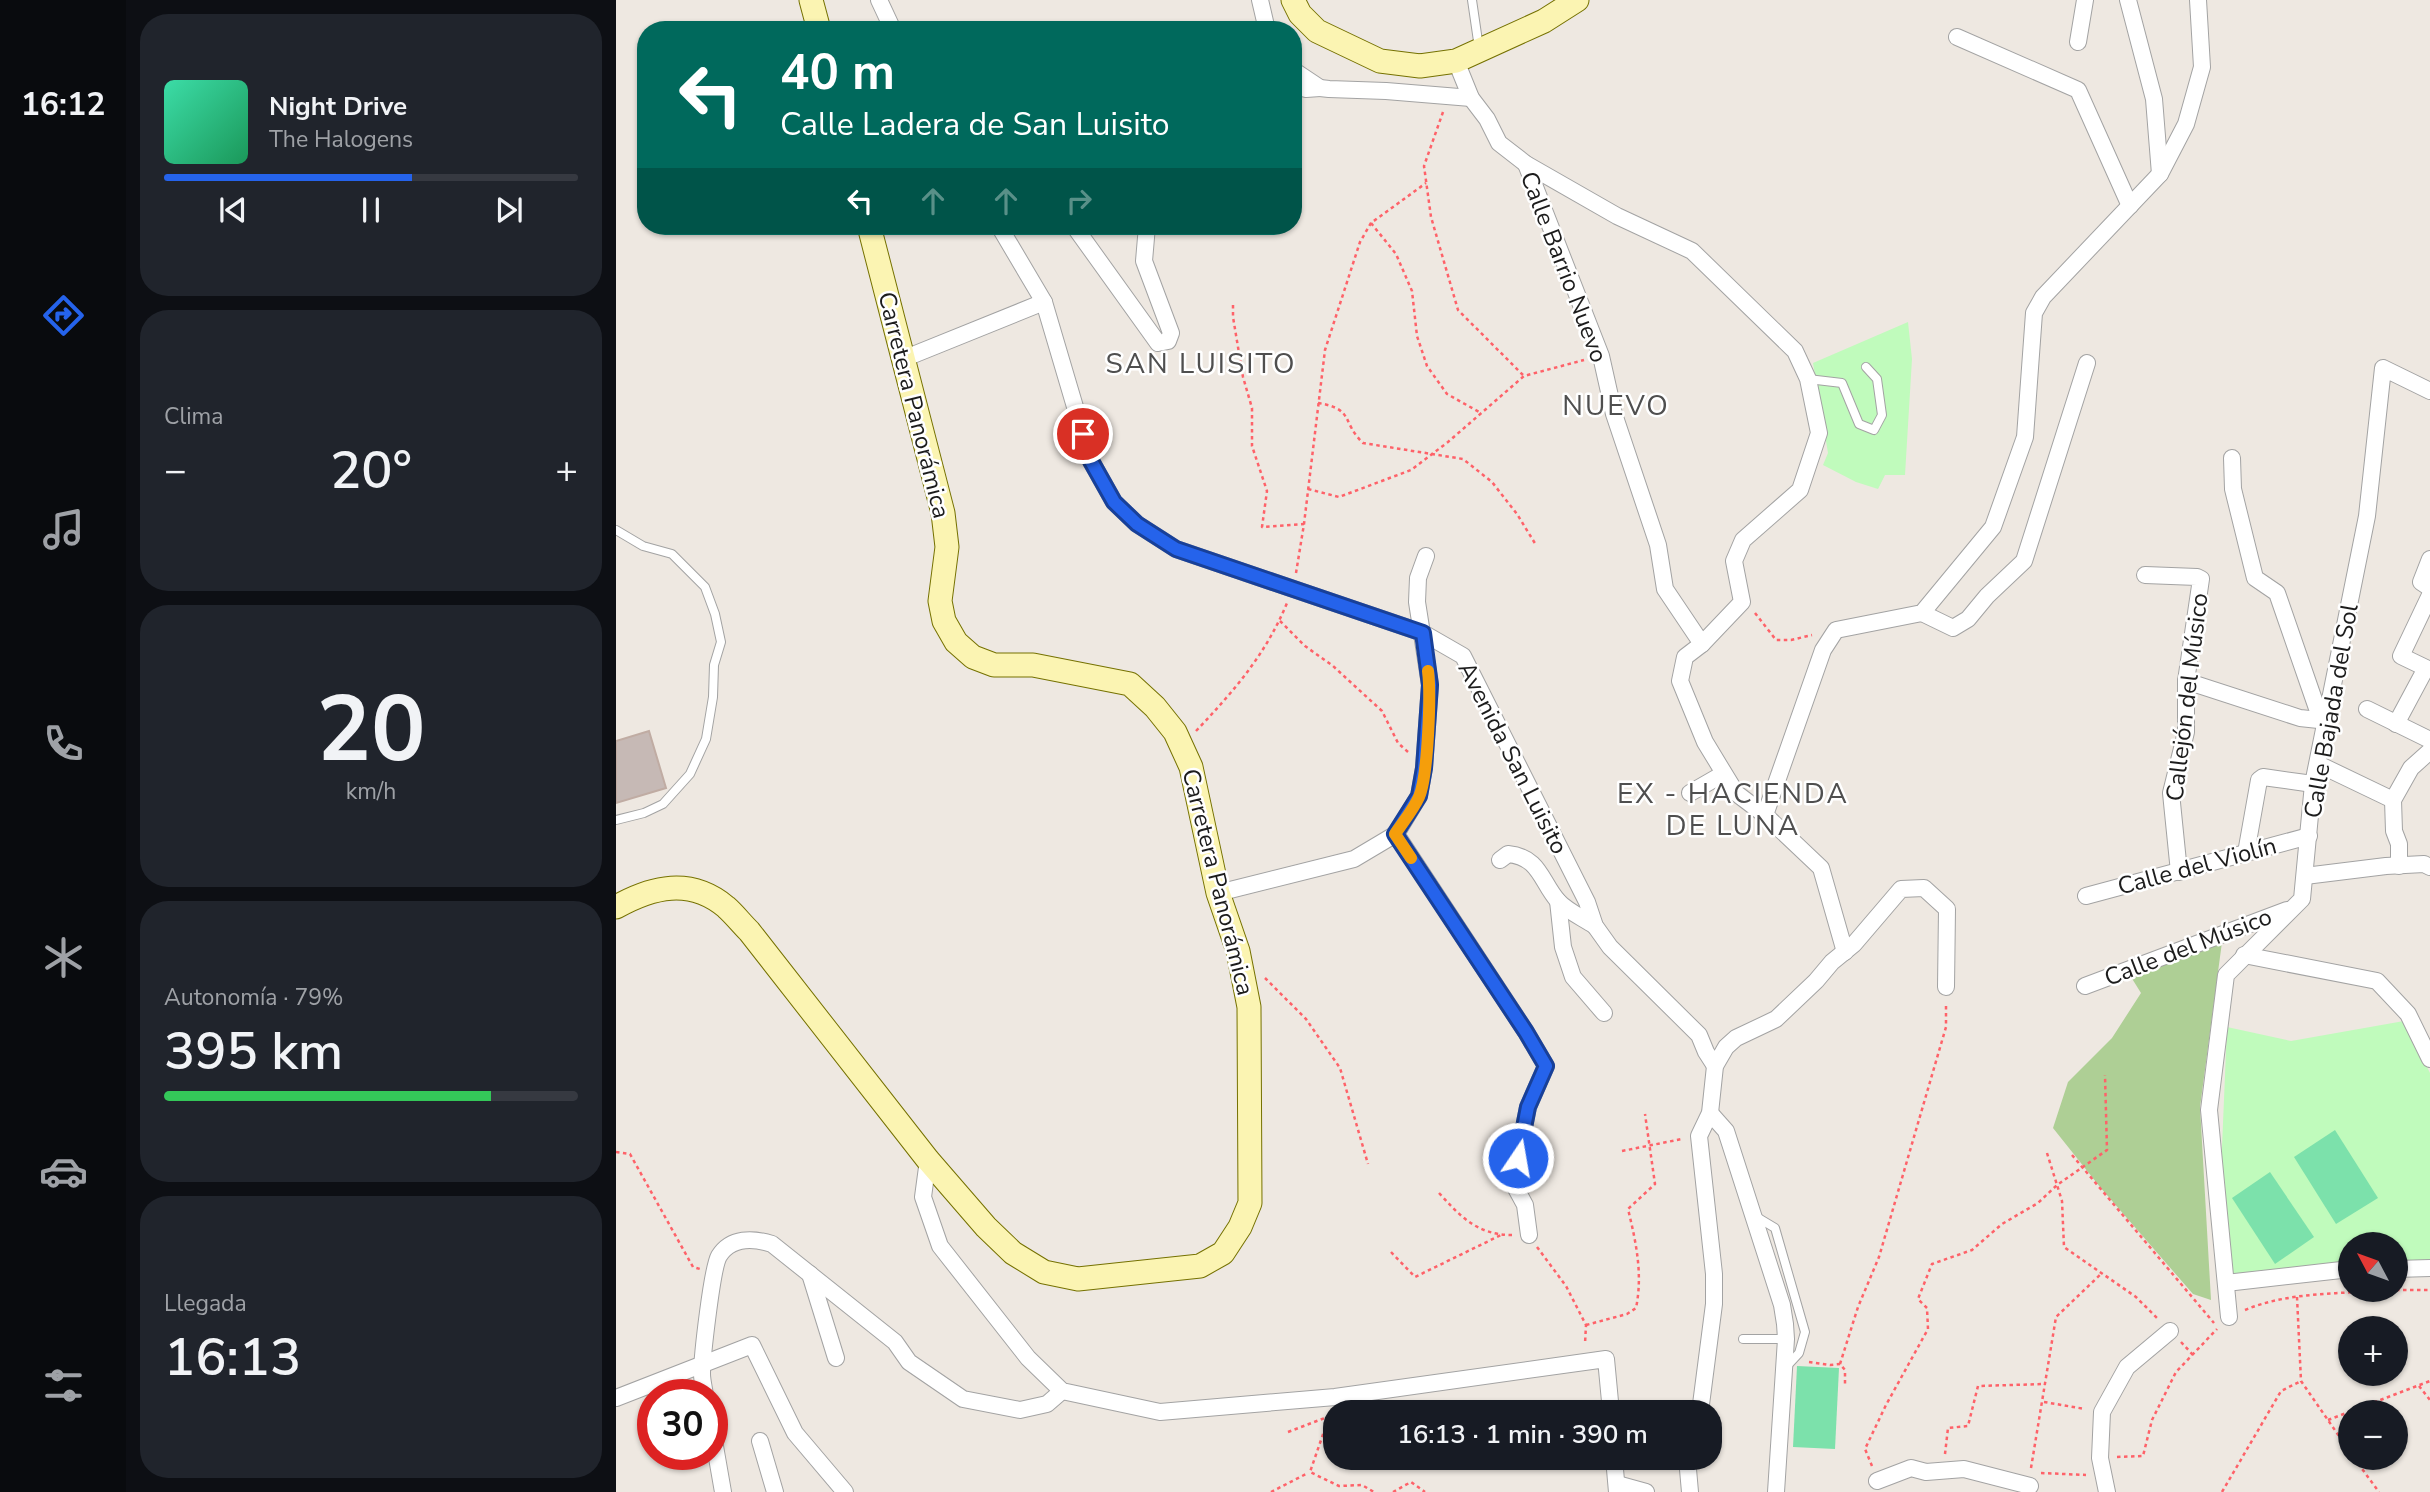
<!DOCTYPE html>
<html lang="es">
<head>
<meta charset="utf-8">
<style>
  body { margin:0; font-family:"Nunito Sans",sans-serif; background:#20242c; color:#f1f3f6; height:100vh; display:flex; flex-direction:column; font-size:26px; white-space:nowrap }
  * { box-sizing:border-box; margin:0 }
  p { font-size:23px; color:#9ea1a6 }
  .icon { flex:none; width:38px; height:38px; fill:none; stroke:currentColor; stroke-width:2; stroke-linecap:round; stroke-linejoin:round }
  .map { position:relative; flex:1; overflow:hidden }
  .panel { display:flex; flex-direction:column; gap:14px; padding:14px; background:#0d0f14; width:490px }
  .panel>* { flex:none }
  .guide { position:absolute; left:21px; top:21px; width:665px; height:214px; border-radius:28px; box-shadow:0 2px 5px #0004; background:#00695c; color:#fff; overflow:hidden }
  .needle { width:46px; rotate:311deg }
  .controls { position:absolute; left:1722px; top:1232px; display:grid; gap:14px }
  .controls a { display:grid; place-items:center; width:70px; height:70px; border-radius:50%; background:#171b24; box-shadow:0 2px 5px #0004; font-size:35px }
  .speed { position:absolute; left:21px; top:1379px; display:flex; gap:14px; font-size:35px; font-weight:700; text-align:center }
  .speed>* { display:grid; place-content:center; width:91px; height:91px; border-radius:50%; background:#171b24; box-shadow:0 2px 5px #0004; line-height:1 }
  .speed .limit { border:10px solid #d22; background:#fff; color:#111 }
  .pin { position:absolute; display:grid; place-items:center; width:60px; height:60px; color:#fff; margin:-30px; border:4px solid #fff; border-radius:50%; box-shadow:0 2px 7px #0007 }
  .me { position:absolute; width:77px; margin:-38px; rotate:12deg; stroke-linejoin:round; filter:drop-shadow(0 0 5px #0008) }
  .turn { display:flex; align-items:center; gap:24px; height:147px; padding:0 28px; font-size:32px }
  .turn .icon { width:91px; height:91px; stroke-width:2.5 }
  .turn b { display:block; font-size:49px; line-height:60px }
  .lanes { display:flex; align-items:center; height:66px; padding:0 28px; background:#0003; justify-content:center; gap:35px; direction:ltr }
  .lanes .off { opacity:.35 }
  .big { font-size:52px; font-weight:600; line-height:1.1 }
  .panel .card { flex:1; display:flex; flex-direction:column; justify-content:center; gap:10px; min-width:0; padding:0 24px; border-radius:28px; background:#20242c }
  .panel .dial { align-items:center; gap:0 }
  .dial b { font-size:91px; line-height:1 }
  .song { display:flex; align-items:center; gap:21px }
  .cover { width:84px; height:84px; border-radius:10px; background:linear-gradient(135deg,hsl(160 70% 55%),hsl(150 70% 35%)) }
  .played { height:7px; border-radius:4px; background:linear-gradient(90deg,#2563eb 60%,#363941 60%) }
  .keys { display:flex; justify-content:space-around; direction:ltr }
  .heat { display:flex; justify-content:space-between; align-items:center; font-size:38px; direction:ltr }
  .charge { height:10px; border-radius:5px; background:linear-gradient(90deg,#34c759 79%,#363941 0) }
  .trip { position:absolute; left:707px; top:1400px; width:399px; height:70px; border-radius:28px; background:#171b24; box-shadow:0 2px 5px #0004; font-weight:600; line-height:70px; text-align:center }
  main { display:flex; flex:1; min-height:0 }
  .menu { display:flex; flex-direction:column; width:126px; justify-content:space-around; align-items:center; background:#090b0e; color:#9ea1a6 }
  .menu .icon { width:49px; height:49px }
  .menu .active { color:#2563eb }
  .menu b { font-size:32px; color:#f1f3f6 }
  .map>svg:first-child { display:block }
</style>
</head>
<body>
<main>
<nav class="menu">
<b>16:12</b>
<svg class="icon active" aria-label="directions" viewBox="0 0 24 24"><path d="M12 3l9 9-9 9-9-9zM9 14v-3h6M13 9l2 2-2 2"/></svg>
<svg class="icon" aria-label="music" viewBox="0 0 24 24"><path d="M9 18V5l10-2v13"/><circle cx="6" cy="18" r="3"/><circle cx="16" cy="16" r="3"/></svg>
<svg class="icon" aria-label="phone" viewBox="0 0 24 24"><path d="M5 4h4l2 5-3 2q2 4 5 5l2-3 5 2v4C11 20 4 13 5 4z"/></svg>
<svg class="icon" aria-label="climate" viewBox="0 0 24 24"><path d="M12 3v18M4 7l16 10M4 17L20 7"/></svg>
<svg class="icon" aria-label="car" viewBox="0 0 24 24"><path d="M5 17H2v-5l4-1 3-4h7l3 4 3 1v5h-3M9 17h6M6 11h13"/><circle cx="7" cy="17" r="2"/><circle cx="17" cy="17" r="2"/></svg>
<svg class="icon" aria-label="filters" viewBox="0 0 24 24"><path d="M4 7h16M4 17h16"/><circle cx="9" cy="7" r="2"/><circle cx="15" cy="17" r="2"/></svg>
</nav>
<section class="panel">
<div class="card">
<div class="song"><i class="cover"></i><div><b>Night Drive</b><p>The Halogens</p></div></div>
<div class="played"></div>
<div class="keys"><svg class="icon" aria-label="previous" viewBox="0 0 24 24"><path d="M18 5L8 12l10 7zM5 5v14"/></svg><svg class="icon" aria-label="pause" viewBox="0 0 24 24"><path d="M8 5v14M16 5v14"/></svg><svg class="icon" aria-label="next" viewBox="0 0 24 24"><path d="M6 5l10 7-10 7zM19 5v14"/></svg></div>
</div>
<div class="card"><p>Clima</p>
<div class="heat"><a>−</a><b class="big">20°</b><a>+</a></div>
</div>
<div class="card dial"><b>20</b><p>km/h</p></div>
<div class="card"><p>Autonomía · 79%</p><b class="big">395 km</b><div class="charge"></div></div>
<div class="card"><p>Llegada</p><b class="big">16:13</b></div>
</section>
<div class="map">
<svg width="1814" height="1492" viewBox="0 0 1814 1492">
  <rect width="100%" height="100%" fill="#eee8e1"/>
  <!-- forest -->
  <polygon fill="#aecf95" points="1606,942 1584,1107 1595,1300 1577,1294 1484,1187 1437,1128 1452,1082 1496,1038 1525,993 1515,977"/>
  <!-- park -->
  <g fill="#c0fbbc">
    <polygon points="1292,322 1296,359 1289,475 1269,475 1262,489 1240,482 1207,465 1212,453 1197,363"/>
    <polygon points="1788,1021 1814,1073 1814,1263 1780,1261 1780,1244 1734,1244 1734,1263 1678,1267 1615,1278 1605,1171 1611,1027 1675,1041"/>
  </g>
  <!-- pitch -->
  <g fill="#7ce1ab">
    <polygon points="1719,1130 1762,1198 1720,1224 1678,1157"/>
    <polygon points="1654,1172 1698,1237 1659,1264 1616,1198"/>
    <polygon points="1181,1366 1223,1368 1219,1449 1177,1447"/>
  </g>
  <!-- building -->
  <polygon fill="#c6b9b5" stroke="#c0aca3" stroke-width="2" points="33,731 50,788 0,803 0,741"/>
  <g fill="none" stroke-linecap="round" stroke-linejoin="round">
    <!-- lane casing -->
    <g stroke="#a3a3a3" stroke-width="10">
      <g id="lane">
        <polyline points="856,0 863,48"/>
        <polyline points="1192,379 1226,383 1243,424 1258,430 1266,415 1261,379 1250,367"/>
        <polyline points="0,530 27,546 56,554 89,587 99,614 105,642 98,665 97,697 90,739 74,774 47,804 28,813 0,820"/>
        <polyline points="1139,1216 1159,1228 1189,1332 1183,1353 1170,1367"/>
        <polyline points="1127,1339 1170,1339"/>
      </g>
    </g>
    <!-- street casing -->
    <g stroke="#a3a3a3" stroke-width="18">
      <g id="street">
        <polyline points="263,0 277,30"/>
        <polyline points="644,0 651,30"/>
        <polyline points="1512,0 1538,99 1544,174"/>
        <polyline points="1341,37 1462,90 1514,206"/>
        <polyline points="1462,42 1469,0"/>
        <polyline points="840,61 855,98 871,119 883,143 910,164 1001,216 1076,251 1179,351 1192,379 1203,433 1184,490 1127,540 1118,561 1126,602 1086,644 1069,657 1064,681 1089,742 1120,793 1149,815 1205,868 1229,952"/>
        <polyline points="677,70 704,88 713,89 770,91 855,98"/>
        <polyline points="677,86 690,89 704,88"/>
        <polyline points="910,164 985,356 998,414 1042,545 1049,589 1086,644"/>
        <polyline points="383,226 428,302 475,461 498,502 521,524 560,549 807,633 847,656 971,902 979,926 994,947 1083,1035 1090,1052 1099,1066"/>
        <polyline points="458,226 542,343 552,341 555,333 528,261 531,226"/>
        <polyline points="287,359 428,302"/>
        <polyline points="1616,458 1617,489 1639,578 1661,593 1705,720"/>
        <polyline points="1814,559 1805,582 1814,588"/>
        <polyline points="1529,575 1581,577 1585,579 1570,681 1570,732 1555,793 1563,872"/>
        <polyline points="1306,613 1337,628 1352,619 1371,596 1408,561 1471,363"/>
        <polyline points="1570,681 1684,718 1712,721"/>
        <polyline points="1751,709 1814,740"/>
        <polyline points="1780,724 1810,668 1785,656 1814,595"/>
        <polyline points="1702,764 1777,800"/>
        <polyline points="1074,793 1107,774"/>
        <polyline points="1149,815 1207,650 1220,630 1306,613 1377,527 1409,437 1418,313 1427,297 1544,174 1570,124 1586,67 1582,0"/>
        <polyline points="780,834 910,1032 930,1066 912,1107 897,1183 909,1205 913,1235"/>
        <polyline points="1630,853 1643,780 1647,777 1697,784"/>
        <path d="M 884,860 L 892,854 C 924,857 925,882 942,901 C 951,911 967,918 979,926"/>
        <polyline points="1783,866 1783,844 1778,831 1777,800 1795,768 1814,751"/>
        <polyline points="1689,876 1770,866 1808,864 1814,867"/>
        <polyline points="602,893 738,859 780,834 803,796 808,768 814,685 801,602 802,578 810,556"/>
        <polyline points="1470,896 1693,836"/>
        <polyline points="942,901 947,947 957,977 988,1013"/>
        <polyline points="1628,955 1761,981 1792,1014 1814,1059"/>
        <polyline points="1469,986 1671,910"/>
        <polyline points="1094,1113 1110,1131 1166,1305 1169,1324 1170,1339 1160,1492"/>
        <polyline points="312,1160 307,1197 324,1246 412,1358 446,1391 544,1412 719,1397 990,1359 995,1412"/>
        <polyline points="1780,1269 1814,1268"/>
        <polyline points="194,1274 220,1358"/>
        <polyline points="1610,1283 1734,1269"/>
        <polyline points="1613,1317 1593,1110 1610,975 1686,899 1697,784 1751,516 1767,368 1814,391"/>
        <path d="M 89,1395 C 88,1388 86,1380 86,1374 C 86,1357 96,1268 103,1256 C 115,1237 137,1238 156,1244 L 279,1342 L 293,1362 L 347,1399 L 404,1410 L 431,1404 L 446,1391"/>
        <polyline points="0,1398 136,1345 179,1433 229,1492"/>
        <polyline points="1084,1412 1098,1304 1098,1274 1083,1136 1094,1113 1099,1066 1110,1047 1120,1038 1160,1019 1200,981 1216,962 1238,944 1285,889 1308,888 1331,909 1330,987"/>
        <polyline points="96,1429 107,1492"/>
        <polyline points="144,1441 159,1492"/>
        <polyline points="998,1458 1001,1492"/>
        <polyline points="1071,1458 1074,1492"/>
        <polyline points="1261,1481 1295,1468 1310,1472 1348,1469 1414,1486"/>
        <polyline points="1001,1484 1030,1492"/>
        <polyline points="1491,1492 1484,1458 1486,1412 1511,1367 1554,1331"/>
      </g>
    </g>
    <!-- secondary casing -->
    <g stroke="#757101" stroke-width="25">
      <g id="secondary">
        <polyline points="195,0 203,30"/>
        <polyline points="677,0 684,14 701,31 764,61 804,66 840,61 928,21 961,0"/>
        <path d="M 0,907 C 36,887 74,877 110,907 C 118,914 125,923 133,931 L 312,1160 L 370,1227 L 397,1253 L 428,1272 L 462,1279 L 584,1266 L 607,1253 L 624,1227 L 634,1203 L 633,1007 L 622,951 L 602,893 L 575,767 L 559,732 L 539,707 L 514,684 L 417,665 L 378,665 L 357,657 L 340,642 L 328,621 L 324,601 L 331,547 L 327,513 L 253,226"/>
      </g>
    </g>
    <!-- path -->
    <g stroke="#fe6269" stroke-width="2.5" stroke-dasharray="3.5 3.5" stroke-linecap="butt">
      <polyline points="827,112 808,166 815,217 842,310 907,375"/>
      <polyline points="755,223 780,254 796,291 801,336 811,366 831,394 865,413"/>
      <polyline points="617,305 617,317 627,377 636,408 636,446 651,491 646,527 688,524"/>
      <path d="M 702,403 C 739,409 725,422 747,443 L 847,459 L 876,482 L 901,514 L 920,545"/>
      <polyline points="692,489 723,497 795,470 832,442 908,376 968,360"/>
      <polyline points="680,573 688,524 709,350 744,242 755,223 810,183"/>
      <polyline points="1139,613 1160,640 1175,640 1196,635"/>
      <polyline points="664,621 689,646 717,666 766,711 782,743 792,752"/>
      <path d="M 580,731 C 618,691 650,654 671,603"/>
      <polyline points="649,978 690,1019 724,1068 752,1164"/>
      <polyline points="1006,1151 1066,1139"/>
      <polyline points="0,1152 14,1154 77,1267 84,1269"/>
      <polyline points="1431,1153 1446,1201 1448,1247 1520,1297 1543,1320"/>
      <polyline points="1456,1155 1598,1323"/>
      <path d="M 823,1193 C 844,1216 861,1235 896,1235"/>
      <polyline points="921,1247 950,1286 970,1325 969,1344"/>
      <polyline points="775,1252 799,1277 885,1235"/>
      <polyline points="1780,1290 1814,1290"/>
      <polyline points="1681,1297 1685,1381 1734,1452"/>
      <path d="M 1629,1310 C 1674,1291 1729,1294 1778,1290"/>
      <path d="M 970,1325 L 1011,1314 L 1020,1308 C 1027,1274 1020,1242 1012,1209 L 1039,1184 L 1029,1114"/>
      <polyline points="1565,1342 1577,1355"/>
      <polyline points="1193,1362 1214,1365 1224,1364 1229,1370 1229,1384"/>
      <polyline points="1224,1364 1242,1307 1263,1257 1330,1027 1330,1003"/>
      <polyline points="1803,1386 1814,1400"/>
      <polyline points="1428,1402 1469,1409"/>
      <polyline points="714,1414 694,1472 723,1486 746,1485 758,1492"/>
      <polyline points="1712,1420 1814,1381"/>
      <polyline points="672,1432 714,1416"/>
      <polyline points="1329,1454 1332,1428 1352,1426 1362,1386 1429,1384"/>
      <polyline points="1501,1457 1527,1456 1536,1420 1560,1372 1601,1329"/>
      <polyline points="1738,1458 1763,1492"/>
      <polyline points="1256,1466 1249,1449 1270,1405 1312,1329 1311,1308 1302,1299 1316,1264 1356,1250 1386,1224 1422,1203 1441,1185 1491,1150 1489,1075"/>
      <polyline points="1415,1468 1440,1317 1486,1273"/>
      <polyline points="1425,1473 1470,1475"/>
      <polyline points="655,1492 692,1473"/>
      <polyline points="777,1492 795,1482 809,1492"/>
      <polyline points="1606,1492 1665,1391 1685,1381"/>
    </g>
    <!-- lane -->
    <use href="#lane" stroke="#fff" stroke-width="8"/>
    <!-- street -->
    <use href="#street" stroke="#fff" stroke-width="16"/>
    <!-- secondary -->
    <use href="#secondary" stroke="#fbf4b2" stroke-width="23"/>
  </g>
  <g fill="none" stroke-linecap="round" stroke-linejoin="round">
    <!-- route casing -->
    <g stroke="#184099" stroke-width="18">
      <polyline id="route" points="467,434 475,461 498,502 521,524 560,549 807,633 814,685 808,768 803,796 779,834 910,1032 930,1066 912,1107 902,1158"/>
    </g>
    <!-- route -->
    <use href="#route" stroke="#2563eb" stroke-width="12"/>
    <!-- slow -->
    <path stroke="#f59e0b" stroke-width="12" d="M 795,858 L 779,834 C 787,822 797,810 803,797 C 812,776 815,695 812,671"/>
  </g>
  <g text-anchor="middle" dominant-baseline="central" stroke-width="5" stroke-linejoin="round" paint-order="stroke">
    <!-- street labels -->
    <g font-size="24" fill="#1c1c1c" stroke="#fff">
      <text transform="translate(948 267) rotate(69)">Calle Barrio Nuevo</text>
      <text transform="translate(298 405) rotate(76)">Carretera Panorámica</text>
      <text transform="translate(1571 697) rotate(-83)">Callejón del Músico</text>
      <text transform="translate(1715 711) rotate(-80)">Calle Bajada del Sol</text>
      <text transform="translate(897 758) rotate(63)">Avenida San Luisito</text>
      <text transform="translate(1581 866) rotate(-15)">Calle del Violín</text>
      <text transform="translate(602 882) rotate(76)">Carretera Panorámica</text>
      <text transform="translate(1572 947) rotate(-21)">Calle del Músico</text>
    </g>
    <!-- quarter labels -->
    <g font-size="28" letter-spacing="2" fill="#4f4f4f" stroke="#fff">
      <text x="585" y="364">SAN LUISITO</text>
      <text x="1000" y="406">NUEVO</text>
      <text x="1117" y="794">EX - HACIENDA<tspan x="1117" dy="32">DE LUNA</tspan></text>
    </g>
  </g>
</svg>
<div class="controls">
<a><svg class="needle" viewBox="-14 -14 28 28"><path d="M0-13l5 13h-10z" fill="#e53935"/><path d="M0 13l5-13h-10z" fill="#9ea1a6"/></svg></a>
<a>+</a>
<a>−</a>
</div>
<div class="speed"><div class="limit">30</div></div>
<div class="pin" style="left:467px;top:434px;background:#d93025"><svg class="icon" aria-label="arrive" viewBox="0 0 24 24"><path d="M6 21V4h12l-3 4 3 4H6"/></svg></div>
<svg class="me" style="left:902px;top:1158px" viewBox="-20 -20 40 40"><circle r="17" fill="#2563eb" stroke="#fff" stroke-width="3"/><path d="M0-11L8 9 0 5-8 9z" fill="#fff"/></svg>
<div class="trip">16:13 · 1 min · 390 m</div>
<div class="guide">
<div class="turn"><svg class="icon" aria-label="left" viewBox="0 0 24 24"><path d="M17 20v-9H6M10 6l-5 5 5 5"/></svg><div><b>40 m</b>Calle Ladera de San Luisito</div></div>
<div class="lanes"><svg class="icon" aria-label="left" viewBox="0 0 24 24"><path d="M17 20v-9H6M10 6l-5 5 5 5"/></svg><svg class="icon off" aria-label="ahead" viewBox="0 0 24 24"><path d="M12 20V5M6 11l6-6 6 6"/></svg><svg class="icon off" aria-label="ahead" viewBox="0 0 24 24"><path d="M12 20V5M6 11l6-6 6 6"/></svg><svg class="icon off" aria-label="right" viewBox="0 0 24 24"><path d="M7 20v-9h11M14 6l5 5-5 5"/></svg></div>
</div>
</div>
</main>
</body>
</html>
